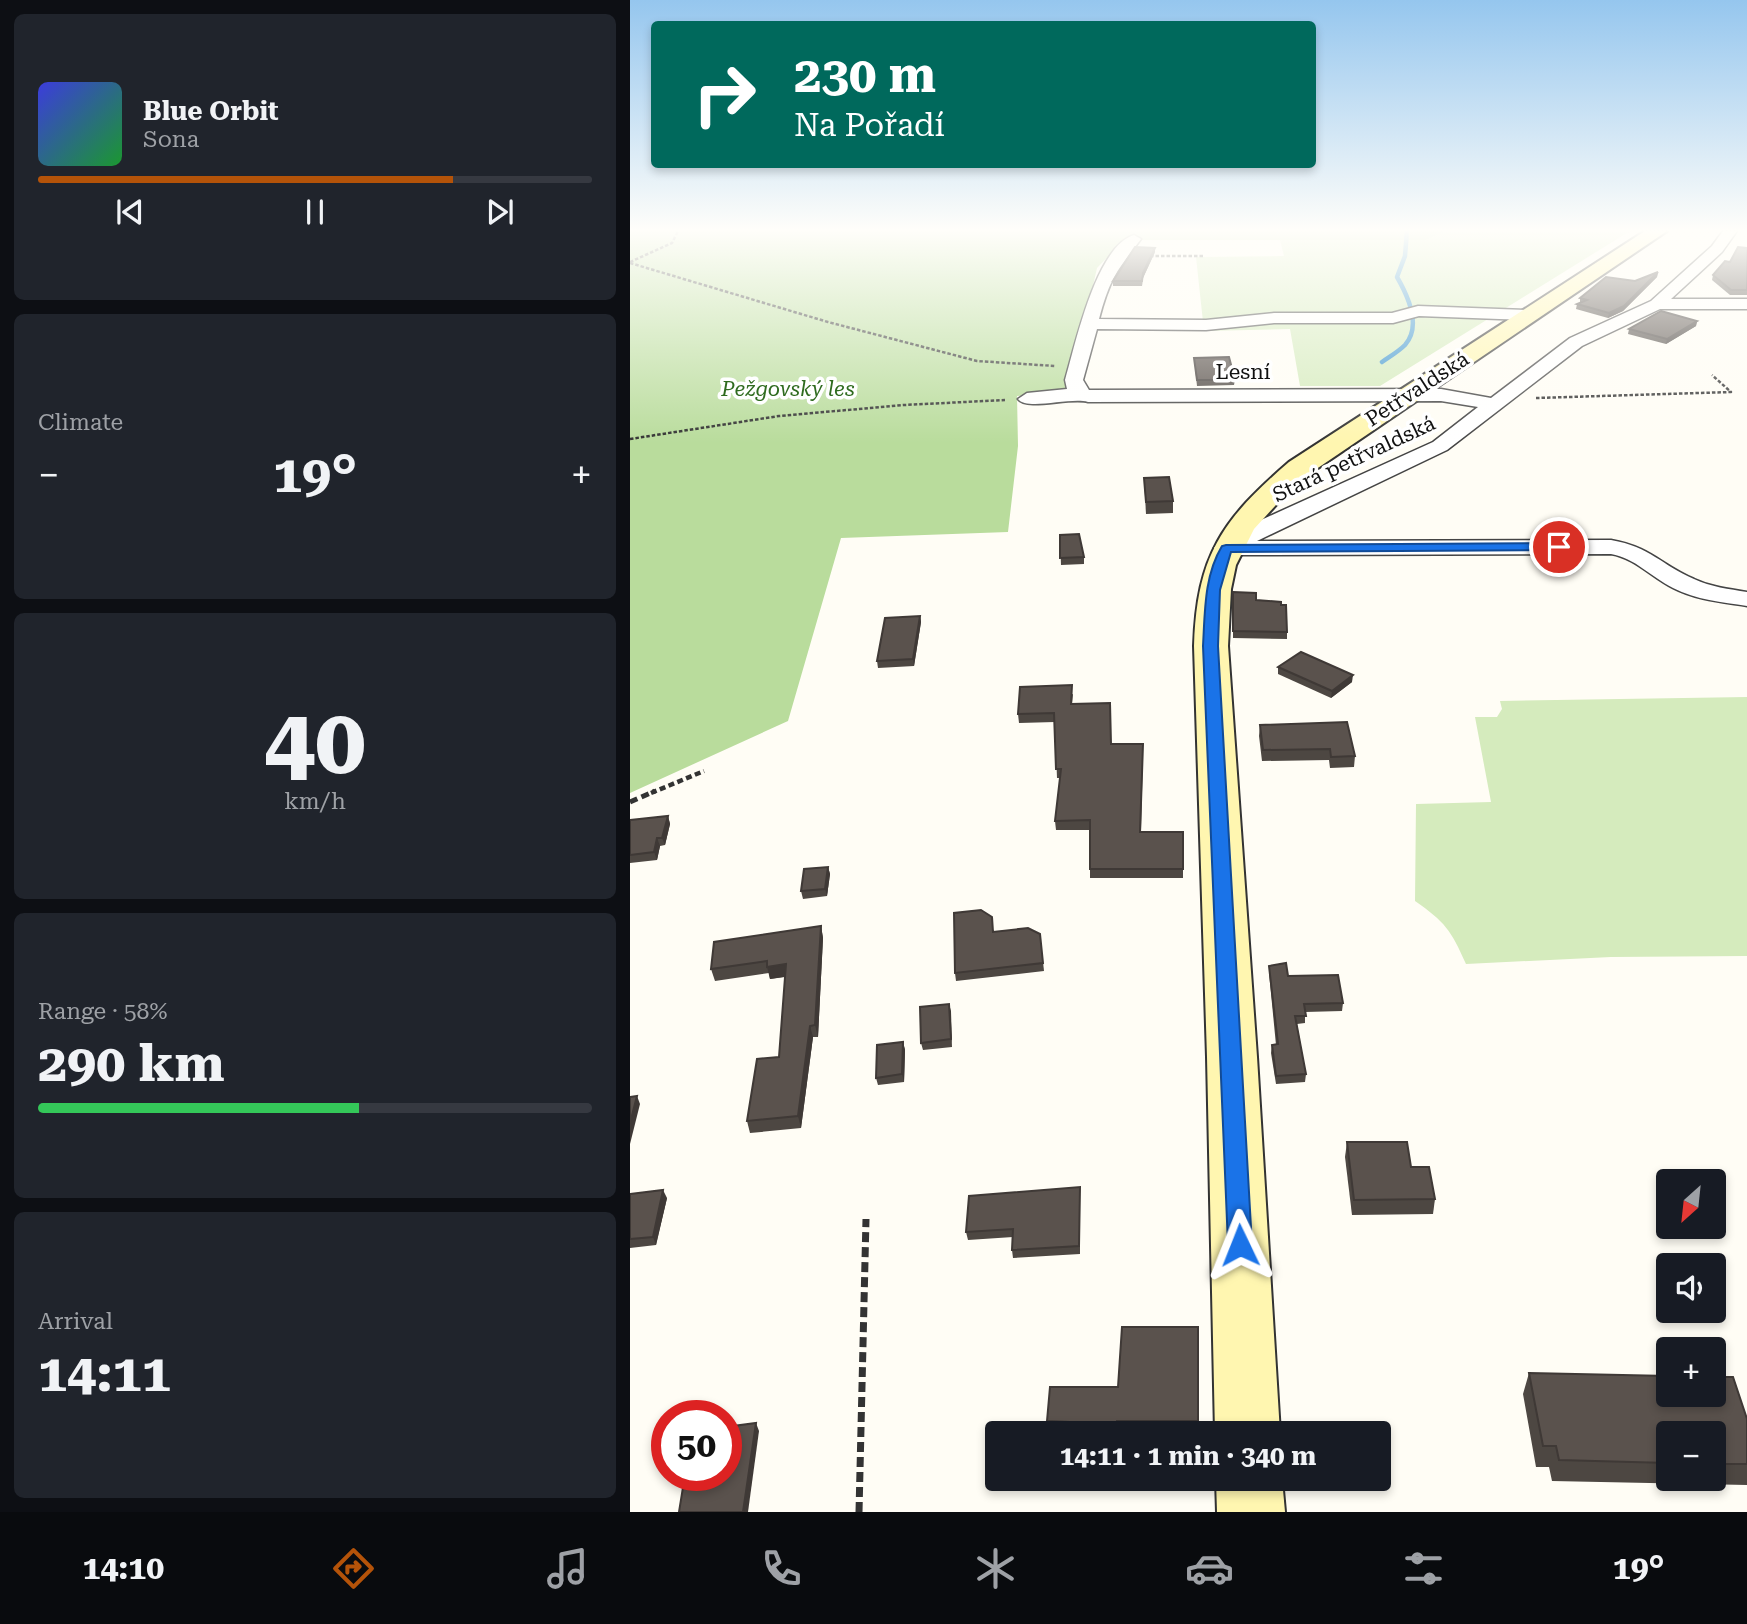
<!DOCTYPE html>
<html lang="en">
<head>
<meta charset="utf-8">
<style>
  body { margin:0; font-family:"Roboto Serif",serif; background:#20242c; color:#f1f3f6; height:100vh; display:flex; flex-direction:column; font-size:26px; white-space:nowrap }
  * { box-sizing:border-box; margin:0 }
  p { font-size:23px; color:#9ea1a6 }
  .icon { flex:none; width:38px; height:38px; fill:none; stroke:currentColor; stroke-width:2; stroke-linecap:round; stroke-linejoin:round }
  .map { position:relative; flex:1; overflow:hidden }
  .drawer { display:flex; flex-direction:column; gap:14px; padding:14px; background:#0d0f14; width:630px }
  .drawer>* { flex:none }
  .banner { position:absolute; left:21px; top:21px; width:665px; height:147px; border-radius:7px; box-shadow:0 4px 10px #0003; background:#00695c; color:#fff; overflow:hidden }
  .needle { width:46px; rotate:207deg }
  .tools { position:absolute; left:1026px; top:1169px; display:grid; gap:14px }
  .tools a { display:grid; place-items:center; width:70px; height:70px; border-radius:7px; background:#171b24; box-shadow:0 4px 10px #0003; font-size:35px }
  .speed { position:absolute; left:21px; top:1400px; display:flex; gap:14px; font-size:35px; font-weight:700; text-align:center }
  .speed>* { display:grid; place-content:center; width:91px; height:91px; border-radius:50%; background:#171b24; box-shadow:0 4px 10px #0003; line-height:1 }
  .speed .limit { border:10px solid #d22; background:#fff; color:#111 }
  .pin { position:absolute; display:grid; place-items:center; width:60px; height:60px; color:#fff; margin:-30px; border:4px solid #fff; border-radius:50%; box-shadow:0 2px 7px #0007 }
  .me { position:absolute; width:77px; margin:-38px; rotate:358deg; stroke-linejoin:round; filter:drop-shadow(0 0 5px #0008) }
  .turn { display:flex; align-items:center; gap:24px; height:147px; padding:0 28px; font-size:32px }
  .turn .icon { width:91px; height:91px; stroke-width:2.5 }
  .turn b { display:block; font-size:49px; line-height:60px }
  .big { font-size:52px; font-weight:700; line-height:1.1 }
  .drawer .tile { flex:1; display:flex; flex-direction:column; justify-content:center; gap:10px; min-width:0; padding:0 24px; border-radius:10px; background:#20242c }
  .drawer .dial { align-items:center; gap:0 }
  .dial b { font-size:91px; line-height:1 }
  .song { display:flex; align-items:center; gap:21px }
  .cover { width:84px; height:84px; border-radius:10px; background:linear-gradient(135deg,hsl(240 70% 55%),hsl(130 70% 35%)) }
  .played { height:7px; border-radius:4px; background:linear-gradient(90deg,#b45309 75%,#363941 75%) }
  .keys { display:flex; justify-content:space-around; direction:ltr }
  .heat { display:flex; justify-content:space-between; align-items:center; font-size:38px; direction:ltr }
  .charge { height:10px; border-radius:5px; background:linear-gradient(90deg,#34c759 58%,#363941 0) }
  .trip { position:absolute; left:355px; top:1421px; width:406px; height:70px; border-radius:7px; background:#171b24; box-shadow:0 4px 10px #0003; font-weight:700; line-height:70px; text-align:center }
  .tab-bar { display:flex; height:112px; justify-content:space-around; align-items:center; background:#090b0e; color:#9ea1a6 }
  .tab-bar .icon { width:49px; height:49px }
  .tab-bar .selected { color:#b45309 }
  .tab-bar b { font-size:32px; color:#f1f3f6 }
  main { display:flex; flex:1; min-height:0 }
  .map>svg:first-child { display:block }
</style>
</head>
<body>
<main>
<section class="drawer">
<div class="tile">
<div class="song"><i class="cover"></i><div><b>Blue Orbit</b><p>Sona</p></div></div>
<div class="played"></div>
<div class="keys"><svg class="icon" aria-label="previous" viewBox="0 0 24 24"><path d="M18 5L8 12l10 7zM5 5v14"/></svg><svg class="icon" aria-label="pause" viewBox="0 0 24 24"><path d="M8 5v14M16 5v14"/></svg><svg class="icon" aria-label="next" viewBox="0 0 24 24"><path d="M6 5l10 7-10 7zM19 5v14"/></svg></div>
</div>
<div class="tile"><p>Climate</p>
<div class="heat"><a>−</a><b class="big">19°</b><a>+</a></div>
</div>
<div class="tile dial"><b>40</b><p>km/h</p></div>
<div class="tile"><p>Range · 58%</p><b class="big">290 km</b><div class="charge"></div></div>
<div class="tile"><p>Arrival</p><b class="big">14:11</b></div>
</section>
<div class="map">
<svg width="1117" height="1512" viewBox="0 0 1117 1512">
  <rect width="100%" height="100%" fill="#fffdf5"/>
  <!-- green -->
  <g fill="#d5ebbd">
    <polygon points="815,231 1000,231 750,386 670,386 660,329 574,331 566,257 654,256 650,240 796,240"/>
    <path d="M 1117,697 L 1117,956 L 981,957 L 836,964 C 821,930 815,922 785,901 L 786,804 L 861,802 L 845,717 L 867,717 L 872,709 L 870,701 Z"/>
  </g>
  <!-- forest -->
  <polygon fill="#b9dc9c" points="0,231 815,231 796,240 494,240 467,268 439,393 387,396 388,446 378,532 211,538 158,721 0,793"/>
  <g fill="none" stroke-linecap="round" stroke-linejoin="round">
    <!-- stream -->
    <path stroke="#3f96cf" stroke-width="4.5" d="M 752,362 C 759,357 768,352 775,345 C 792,326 778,296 767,277 L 775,256 L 777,231"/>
    <!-- minor casing -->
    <g stroke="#444" stroke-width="3">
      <path id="minor" d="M 1093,231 L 1107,231 L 1092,252 L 1041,299 L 1117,299 L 1117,309 L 1030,309 L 952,346 L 817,450 L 627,541 L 981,540 C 1021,547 1031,565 1064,579 C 1081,587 1099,589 1117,592 L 1117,606 C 1092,602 1066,600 1043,588 C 1021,577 1005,558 981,554 L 596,555 L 588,553 L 584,548 L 588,543 L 631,520 L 803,442 L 848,407 L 811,401 L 458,402 C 440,397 397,411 388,399 L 397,393 L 437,389 L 435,380 C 445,346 466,246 504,235 L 511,239 C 486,272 480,278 469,319 L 576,320 L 644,313 L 762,313 L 788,306 L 898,310 L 906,315 L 898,320 L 789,316 L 763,323 L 644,323 L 576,330 L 467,329 L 453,380 L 459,390 L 811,389 L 861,398 L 940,338 L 1021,301 L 1082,246 Z"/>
    </g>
    <!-- secondary casing -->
    <g stroke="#333" stroke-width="4">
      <g id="secondary">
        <path d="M 1015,231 L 1037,231 L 679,474 L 656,494 L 624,529 L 606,565 L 601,589 L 598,646 L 627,1057 L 650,1433 L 585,1433 L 577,1057 L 564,646 C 567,555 592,520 659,462 Z"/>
        <polygon points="586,1479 652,1479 655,1512 587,1512"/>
      </g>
    </g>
    <!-- path-far3 -->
    <g stroke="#333" stroke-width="2.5" stroke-dasharray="3.5 2" stroke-linecap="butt">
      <polyline points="520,256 574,256"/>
      <polyline points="0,262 42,243 48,231"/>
      <polyline points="0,263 198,322 347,361 425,366"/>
      <polyline points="906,398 1101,392 1082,375"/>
      <polyline points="0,439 149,416 274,405 375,400"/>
    </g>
    <!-- path-far2 -->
    <polyline stroke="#333" stroke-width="4.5" stroke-dasharray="6 3.5" stroke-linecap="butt" points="21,793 74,771"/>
    <!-- path-far1 -->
    <polyline stroke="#333" stroke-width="5" stroke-dasharray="8 4.5" stroke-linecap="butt" points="0,802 25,791"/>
    <!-- path -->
    <polyline stroke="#333" stroke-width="7" stroke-dasharray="10 5" stroke-linecap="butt" points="229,1512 236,1219"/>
    <!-- minor -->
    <use href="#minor" fill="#fff" fill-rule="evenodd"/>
    <!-- secondary -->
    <use href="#secondary" fill="#fff6b0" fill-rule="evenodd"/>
  </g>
  <!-- wall -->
  <g fill="#4d4742" fill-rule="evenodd">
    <polygon points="1117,248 1117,295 1100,295 1082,280 1083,275"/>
    <polygon points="525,252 513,278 512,286 483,286 483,281"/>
    <polygon points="1028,272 1027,277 993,311 978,318 946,309 947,304 950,303 950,298 1005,281"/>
    <polygon points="1067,321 1066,326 1036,344 998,334 999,329"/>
    <polygon points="564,358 605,380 604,385 567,386"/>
    <polygon points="514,478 543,501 543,513 516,514"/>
    <polygon points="430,535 454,557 454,564 431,565"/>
    <polygon points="603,592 626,600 657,632 657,639 603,638"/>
    <polygon points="290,616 291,622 284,666 248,668 247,661"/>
    <polygon points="648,667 722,682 701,698 648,674"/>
    <polygon points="443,694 442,704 481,744 513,753 511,832 553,832 553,878 460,878 460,830 426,830 425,821 430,778 427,778 425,722 389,723 388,714"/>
    <polygon points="630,725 725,756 724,767 700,768 699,760 632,761 629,736"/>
    <polygon points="38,816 40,824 35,845 30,846 27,860 0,863 0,820"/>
    <polygon points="198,867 200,874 197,896 173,899 171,891"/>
    <polygon points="191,926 193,938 188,1037 183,1037 171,1128 120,1133 117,1121 149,1057 155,977 140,979 139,973 85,981 81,969"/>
    <polygon points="364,932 410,934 414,971 326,981 325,973"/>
    <polygon points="639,966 713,1003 712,1011 675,1012 675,1023 667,1024 676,1074 675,1082 646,1084 641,1053 642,1045 646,1045 639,973"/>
    <polygon points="319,1004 322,1047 293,1050 291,1043"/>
    <polygon points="273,1042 275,1050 274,1082 248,1085 246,1078"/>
    <polygon points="717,1142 781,1167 805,1199 803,1214 722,1215 715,1157"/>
    <polygon points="0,1194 37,1198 26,1245 0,1248"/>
    <polygon points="450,1195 450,1254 383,1258 382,1250 383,1237 338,1240 336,1232"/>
    <polygon points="568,1327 568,1433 419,1433 417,1421 488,1387"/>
    <path d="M 899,1373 L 1117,1419 L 1117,1485 L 922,1481 L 919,1467 L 906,1467 L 893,1394 ZM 1038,1433 L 1083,1433 L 1083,1479 L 1038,1479 Z"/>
  </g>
  <!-- shaded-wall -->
  <g fill="#3f3936">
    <polygon points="525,248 525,252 513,278 512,286 513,273"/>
    <polygon points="1028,272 1027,277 993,311 978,318 979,313"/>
    <polygon points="1067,321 1066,326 1036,344 1037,339"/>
    <polygon points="290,616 291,622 284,666 283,659"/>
    <polygon points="723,675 722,682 701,698 702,691"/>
    <polygon points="38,816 40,824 35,845 32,838"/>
    <polygon points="27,838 30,846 27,860 24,852"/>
    <polygon points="198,867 200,874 197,896 195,889"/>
    <polygon points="191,926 193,938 188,1037 185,1025"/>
    <polygon points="156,964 159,976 140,979 137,967"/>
    <polygon points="319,1004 321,1011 322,1047 321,1039"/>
    <polygon points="180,1026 183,1037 171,1128 168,1116"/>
    <polygon points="273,1042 275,1050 274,1082 272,1074"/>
    <polygon points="7,1096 10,1104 0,1144 0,1123"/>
    <polygon points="33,1190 37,1198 26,1245 23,1237"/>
    <polygon points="126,1423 129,1431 118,1512 113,1512"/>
  </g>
  <!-- building -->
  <g fill="#5a524d" stroke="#3f3936" stroke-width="2">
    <polygon points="505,247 525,248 513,273 512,281 483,281"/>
    <polygon points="1108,247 1117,248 1117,290 1101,290 1083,275 1095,261 1100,262"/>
    <polygon points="1028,272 994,306 979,313 947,304 957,300 950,298 976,277 1005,281"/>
    <polygon points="1031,311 1067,321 1037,339 999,329"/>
    <polygon points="599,357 605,380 567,380 564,358"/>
    <polygon points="539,477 543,501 516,502 514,478"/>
    <polygon points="449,534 454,557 430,558 430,535"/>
    <polygon points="603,592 626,593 626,600 651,602 651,605 656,605 657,632 603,631"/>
    <polygon points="290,616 283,659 247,661 255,618"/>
    <polygon points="671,652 723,675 702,691 648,667"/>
    <polygon points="442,685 441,704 480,703 481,744 513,744 510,832 553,832 553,869 460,869 460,820 425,821 431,769 426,769 424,713 388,714 390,687"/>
    <polygon points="717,722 725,756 701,757 700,749 633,750 630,725"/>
    <polygon points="38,816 32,838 27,838 24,852 0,855 0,820"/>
    <polygon points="198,867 195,889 171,891 174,869"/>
    <polygon points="351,910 362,917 363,932 398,928 410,934 413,963 325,973 324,913"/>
    <polygon points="191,926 185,1025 180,1026 168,1116 117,1121 127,1059 149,1057 156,964 137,967 137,961 81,969 84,942"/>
    <polygon points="656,963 658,976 708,975 713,1003 674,1004 676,1016 665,1016 676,1074 646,1076 642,1045 648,1044 639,966"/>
    <polygon points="319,1004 321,1039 291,1043 290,1007"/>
    <polygon points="273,1042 272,1074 246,1078 247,1045"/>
    <polygon points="7,1096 0,1123 0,1097"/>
    <polygon points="717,1142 777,1142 781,1167 799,1167 805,1199 724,1200"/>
    <polygon points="450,1187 449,1246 382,1250 383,1229 336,1232 339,1196"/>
    <polygon points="33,1190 23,1237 0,1239 0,1194"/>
    <polygon points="492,1327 568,1327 568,1421 487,1421 486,1433 439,1433 439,1422 417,1421 420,1387 488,1387"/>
    <polygon points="899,1373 1038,1376 1038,1395 1083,1395 1083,1377 1103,1377 1117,1419 1117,1464 1083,1464 1083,1433 1038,1433 1038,1463 929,1460 926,1446 913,1446"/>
    <polygon points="126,1423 113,1512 49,1512 55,1475 96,1475 96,1427"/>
  </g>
  <!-- sky -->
  <linearGradient id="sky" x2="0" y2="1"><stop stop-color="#95c6ee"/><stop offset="0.52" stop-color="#fffefa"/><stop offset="1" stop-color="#fffefa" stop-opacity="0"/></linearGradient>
  <rect width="1117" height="443" fill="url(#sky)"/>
  <!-- route -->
  <path fill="#1a73e8" stroke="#114b97" stroke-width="2" d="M 929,543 L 933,544 L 933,550 L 601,552 L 590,590 L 588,646 L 622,1245 L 618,1253 L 610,1256 L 601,1253 L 598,1245 L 573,646 C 575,612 574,576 592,546 L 596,545 Z"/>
  <g text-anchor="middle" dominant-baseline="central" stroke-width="7" stroke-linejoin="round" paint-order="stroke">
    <!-- far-street labels -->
    <g font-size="21" fill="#111" stroke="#fff">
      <text x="613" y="372">Lesní</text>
      <text transform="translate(787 389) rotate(-33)">Petřvaldská</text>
      <text transform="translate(724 459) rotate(-25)">Stará petřvaldská</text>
    </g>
    <!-- far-park labels -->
    <g font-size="21" font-style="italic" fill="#2f6b1f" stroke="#fff">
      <text x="158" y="389">Pežgovský les</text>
    </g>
  </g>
</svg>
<div class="tools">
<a><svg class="needle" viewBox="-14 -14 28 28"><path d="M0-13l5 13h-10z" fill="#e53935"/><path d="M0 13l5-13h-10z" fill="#9ea1a6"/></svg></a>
<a><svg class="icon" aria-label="sound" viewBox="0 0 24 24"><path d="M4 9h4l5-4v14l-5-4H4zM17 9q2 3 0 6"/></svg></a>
<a>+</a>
<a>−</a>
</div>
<div class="speed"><div class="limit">50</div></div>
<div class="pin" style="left:929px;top:547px;background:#d93025"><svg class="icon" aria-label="arrive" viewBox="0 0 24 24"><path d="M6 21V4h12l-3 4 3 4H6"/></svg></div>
<svg class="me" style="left:610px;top:1245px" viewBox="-20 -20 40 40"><path d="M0-17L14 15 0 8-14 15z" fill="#1a73e8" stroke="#fff" stroke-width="4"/></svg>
<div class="trip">14:11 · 1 min · 340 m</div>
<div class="banner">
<div class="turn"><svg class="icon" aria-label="right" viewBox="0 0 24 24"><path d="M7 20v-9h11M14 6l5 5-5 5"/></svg><div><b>230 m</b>Na Pořadí</div></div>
</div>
</div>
</main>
<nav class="tab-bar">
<b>14:10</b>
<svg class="icon selected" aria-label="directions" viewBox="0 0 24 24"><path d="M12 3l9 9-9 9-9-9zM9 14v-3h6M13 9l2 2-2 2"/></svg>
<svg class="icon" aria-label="music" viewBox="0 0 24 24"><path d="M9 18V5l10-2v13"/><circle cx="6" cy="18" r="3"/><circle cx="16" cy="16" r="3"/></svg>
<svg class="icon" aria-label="phone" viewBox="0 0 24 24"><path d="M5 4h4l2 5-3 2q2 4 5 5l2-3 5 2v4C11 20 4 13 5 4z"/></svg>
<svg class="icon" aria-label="climate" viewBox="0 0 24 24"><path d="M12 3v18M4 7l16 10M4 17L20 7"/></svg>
<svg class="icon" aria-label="car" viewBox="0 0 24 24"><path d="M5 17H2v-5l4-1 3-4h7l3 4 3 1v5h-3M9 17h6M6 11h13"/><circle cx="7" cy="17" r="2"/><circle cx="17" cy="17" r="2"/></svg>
<svg class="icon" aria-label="filters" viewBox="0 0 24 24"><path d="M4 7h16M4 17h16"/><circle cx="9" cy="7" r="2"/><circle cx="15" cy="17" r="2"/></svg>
<b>19°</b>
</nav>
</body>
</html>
